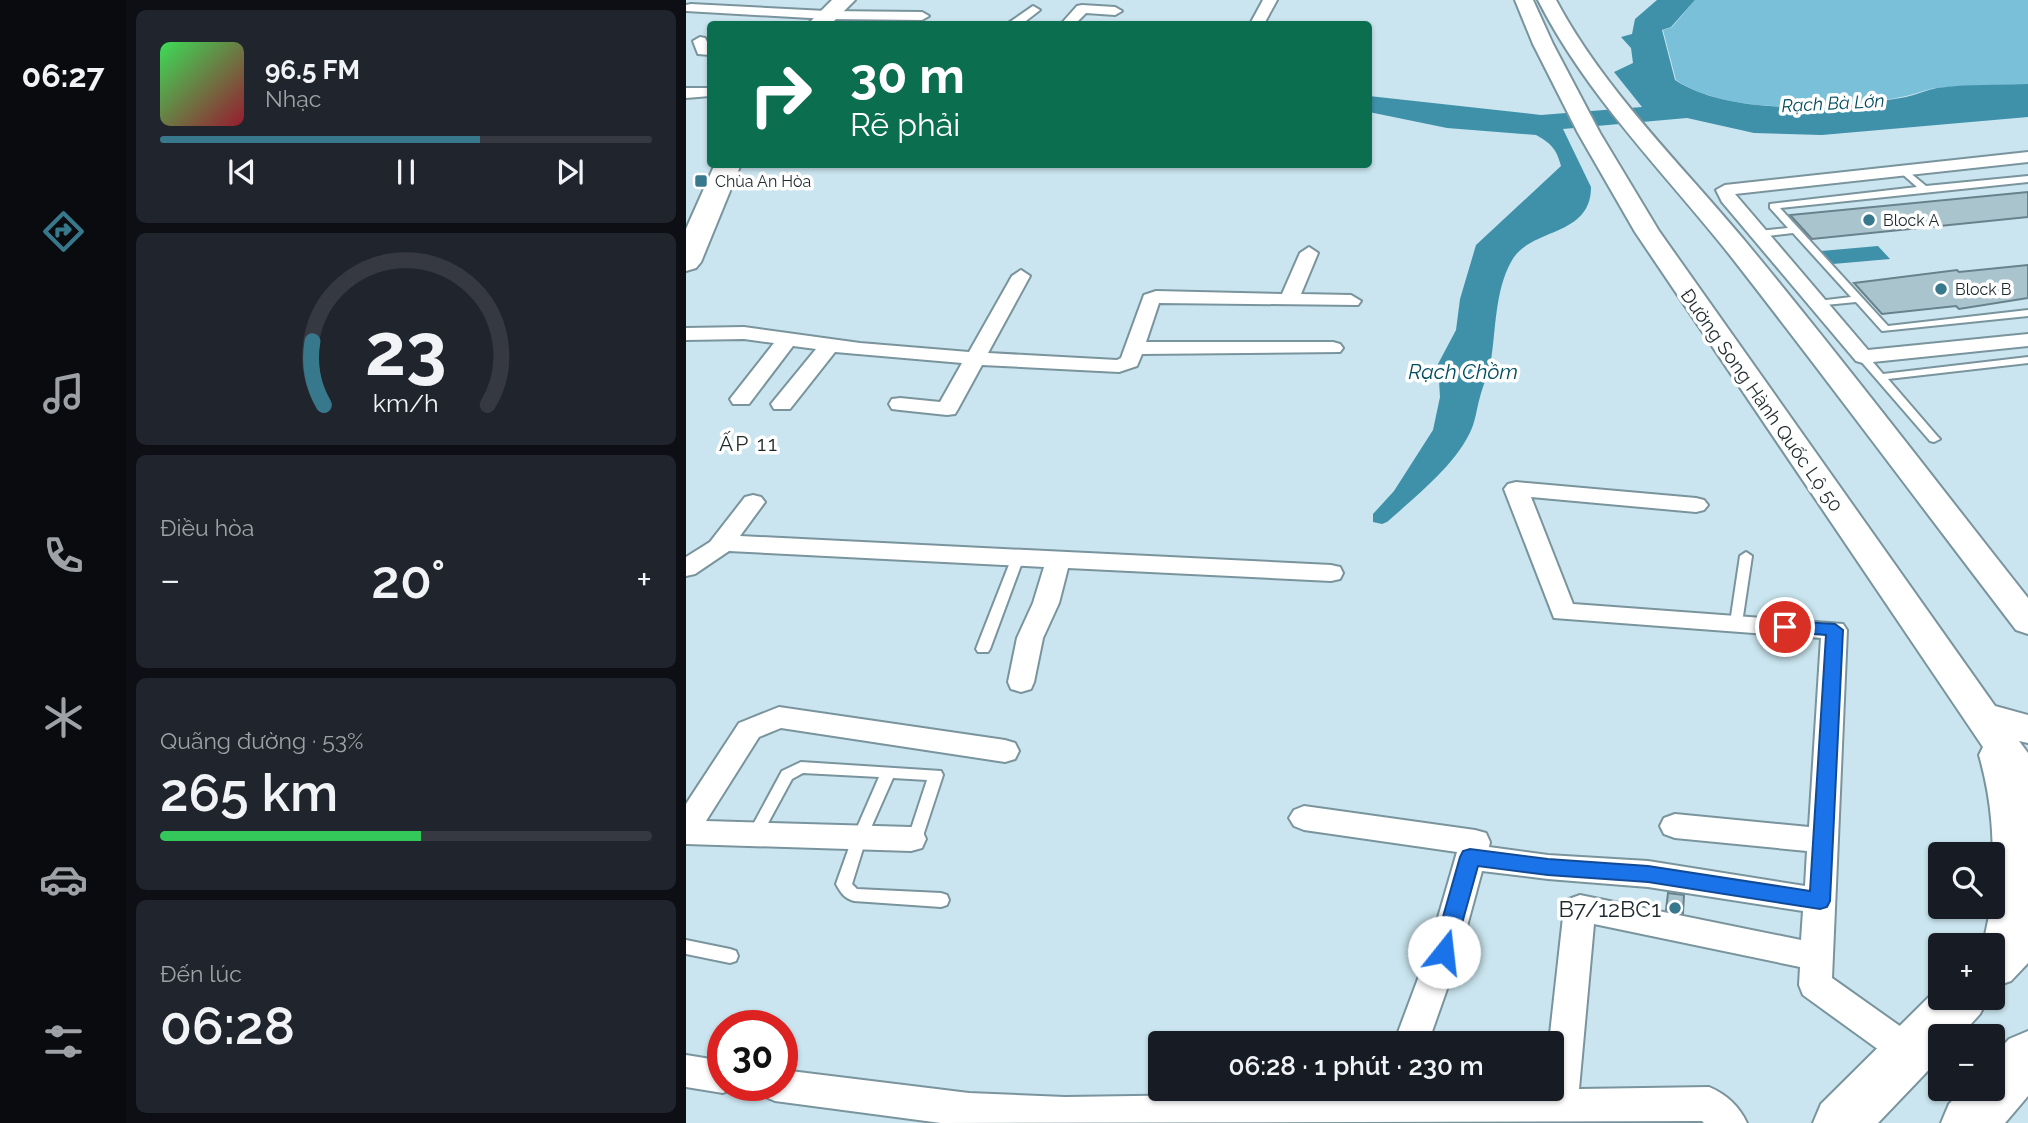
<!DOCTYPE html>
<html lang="vi">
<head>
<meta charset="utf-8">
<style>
  body { margin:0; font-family:Raleway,sans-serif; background:#20242c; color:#f1f3f6; height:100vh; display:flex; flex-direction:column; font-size:26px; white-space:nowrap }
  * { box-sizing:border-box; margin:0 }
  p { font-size:23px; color:#9ea1a6 }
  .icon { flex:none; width:38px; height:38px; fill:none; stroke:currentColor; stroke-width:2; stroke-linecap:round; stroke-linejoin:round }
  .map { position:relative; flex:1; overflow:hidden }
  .details { display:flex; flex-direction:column; gap:10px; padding:10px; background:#0d0f14; width:560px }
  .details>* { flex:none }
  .guide { position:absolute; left:21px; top:21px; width:665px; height:147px; border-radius:7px; box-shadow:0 2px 5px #0004; background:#0b6e4f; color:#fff; overflow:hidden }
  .tools { position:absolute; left:1242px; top:842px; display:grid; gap:14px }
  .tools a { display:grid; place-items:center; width:77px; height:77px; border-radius:7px; background:#171b24; box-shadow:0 2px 5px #0004; font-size:35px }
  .speed { position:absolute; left:21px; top:1010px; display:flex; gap:14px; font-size:35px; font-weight:700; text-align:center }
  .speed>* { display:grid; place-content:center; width:91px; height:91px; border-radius:50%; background:#171b24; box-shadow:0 2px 5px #0004; line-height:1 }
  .speed .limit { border:10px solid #d22; background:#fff; color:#111 }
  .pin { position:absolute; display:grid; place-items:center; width:60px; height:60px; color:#fff; margin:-30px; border:4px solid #fff; border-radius:50%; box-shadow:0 2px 7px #0007 }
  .me { position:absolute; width:77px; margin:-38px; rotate:16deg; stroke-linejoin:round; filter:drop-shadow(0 0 5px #0008) }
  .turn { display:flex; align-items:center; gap:24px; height:147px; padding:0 28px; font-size:32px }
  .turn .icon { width:91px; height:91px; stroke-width:2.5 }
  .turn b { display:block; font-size:49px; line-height:60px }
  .big { font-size:52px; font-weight:600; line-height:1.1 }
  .details .card { flex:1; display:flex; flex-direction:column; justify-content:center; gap:10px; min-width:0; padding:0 24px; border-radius:10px; background:#20242c }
  .details .dial { align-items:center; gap:0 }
  .dial svg { height:182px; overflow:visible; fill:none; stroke:#363941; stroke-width:7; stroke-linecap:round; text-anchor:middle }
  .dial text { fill:#f1f3f6; stroke:none }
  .song { display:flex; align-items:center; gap:21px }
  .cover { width:84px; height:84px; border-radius:10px; background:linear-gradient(135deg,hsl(130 70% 55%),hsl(350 70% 35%)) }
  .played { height:7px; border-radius:4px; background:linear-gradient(90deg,#38788c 65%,#363941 65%) }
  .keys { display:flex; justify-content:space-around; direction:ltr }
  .heat { display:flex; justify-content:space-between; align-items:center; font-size:38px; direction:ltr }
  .charge { height:10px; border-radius:5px; background:linear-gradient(90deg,#34c759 53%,#363941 0) }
  .trip { position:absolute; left:462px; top:1031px; width:416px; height:70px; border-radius:7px; background:#171b24; box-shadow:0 2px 5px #0004; font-weight:600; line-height:70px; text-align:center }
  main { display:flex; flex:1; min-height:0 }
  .menu { display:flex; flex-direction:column; width:126px; justify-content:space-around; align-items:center; background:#090b0e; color:#9ea1a6 }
  .menu .icon { width:49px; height:49px }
  .menu .active { color:#38788c }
  .menu b { font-size:32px; color:#f1f3f6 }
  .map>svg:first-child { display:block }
</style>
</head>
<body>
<main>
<nav class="menu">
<b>06:27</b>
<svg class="icon active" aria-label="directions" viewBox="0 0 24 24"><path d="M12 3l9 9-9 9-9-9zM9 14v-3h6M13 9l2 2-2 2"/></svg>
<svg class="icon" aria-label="music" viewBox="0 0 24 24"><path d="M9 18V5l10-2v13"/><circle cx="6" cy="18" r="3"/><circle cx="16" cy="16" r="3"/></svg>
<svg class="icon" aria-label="phone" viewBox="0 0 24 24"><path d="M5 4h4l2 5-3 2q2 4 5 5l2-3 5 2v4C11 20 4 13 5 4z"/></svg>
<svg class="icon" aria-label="climate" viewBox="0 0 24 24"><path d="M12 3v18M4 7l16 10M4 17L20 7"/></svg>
<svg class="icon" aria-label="car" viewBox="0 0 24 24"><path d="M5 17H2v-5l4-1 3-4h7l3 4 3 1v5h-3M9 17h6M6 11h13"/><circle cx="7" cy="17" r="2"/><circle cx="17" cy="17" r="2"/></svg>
<svg class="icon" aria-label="filters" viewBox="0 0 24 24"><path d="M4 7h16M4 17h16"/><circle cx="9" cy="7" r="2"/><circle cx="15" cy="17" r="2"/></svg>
</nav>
<section class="details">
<div class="card">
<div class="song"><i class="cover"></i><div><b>96.5 FM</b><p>Nhạc</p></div></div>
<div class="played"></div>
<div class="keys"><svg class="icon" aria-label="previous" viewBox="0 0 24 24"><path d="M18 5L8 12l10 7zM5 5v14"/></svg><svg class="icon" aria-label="pause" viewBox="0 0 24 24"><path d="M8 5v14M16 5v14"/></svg><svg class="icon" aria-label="next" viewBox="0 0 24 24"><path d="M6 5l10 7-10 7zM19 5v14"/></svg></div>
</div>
<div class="card dial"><svg viewBox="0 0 100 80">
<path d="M14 69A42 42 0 1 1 86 69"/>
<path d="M14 69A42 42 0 0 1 9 41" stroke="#38788c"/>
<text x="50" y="56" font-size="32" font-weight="700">23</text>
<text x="50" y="72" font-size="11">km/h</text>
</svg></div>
<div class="card"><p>Điều hòa</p>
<div class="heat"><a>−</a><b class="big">20°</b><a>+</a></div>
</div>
<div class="card"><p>Quãng đường · 53%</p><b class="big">265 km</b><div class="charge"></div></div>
<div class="card"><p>Đến lúc</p><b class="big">06:28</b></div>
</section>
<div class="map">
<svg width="1342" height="1123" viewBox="0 0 1342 1123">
  <rect width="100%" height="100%" fill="#cae5ef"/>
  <!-- green -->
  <path fill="#79c0d8" d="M 1009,0 L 1342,0 L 1342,84 C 1312,85 1281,85 1251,88 C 1240,89 1230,94 1220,96 C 1157,109 1044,117 990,80 L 977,30 L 986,27 Z"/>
  <!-- water -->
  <g fill="#3f91aa">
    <path d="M 971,0 L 1009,0 L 985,27 L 976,30 L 989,80 C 1045,117 1155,109 1220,97 C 1230,95 1240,90 1251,88 C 1281,84 1312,85 1342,84 L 1342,117 L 1136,135 L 1068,133 L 1001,118 L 877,129 L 905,187 C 905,238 843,227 825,262 C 809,291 810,329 805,361 C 803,373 797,385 794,397 C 791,407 790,418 786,428 C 772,463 729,497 701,522 L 696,524 L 687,522 L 687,514 L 708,491 L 747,430 L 754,397 L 752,364 L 770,330 L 774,299 L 790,245 L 875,166 C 871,150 865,143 850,135 L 761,128 L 683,112 L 683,96 L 855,115 L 956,107 L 928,72 L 947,63 L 945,48 L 935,37 L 946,34 L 949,19 Z"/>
    <polygon points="1192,246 1204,259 1147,264 1135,251"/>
  </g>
  <!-- building -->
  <g fill="#a9c4cd" stroke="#68818a" stroke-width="2">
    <polygon points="1342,192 1342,217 1126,239 1104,215"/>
    <polygon points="1342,265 1342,298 1273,309 1270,306 1196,314 1168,283 1271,270 1273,272"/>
    <polygon points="982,893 998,895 997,913 980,910"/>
  </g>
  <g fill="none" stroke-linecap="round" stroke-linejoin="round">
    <!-- service casing -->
    <g stroke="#7a949d" stroke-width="4">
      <g id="service">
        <polygon points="1217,167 1240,186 1342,176 1342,182 1094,208 1202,326 1342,310 1342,316 1196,331 1170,302 1129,306 1127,304 1132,301 1165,297 1107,233 1073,237 1068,234 1073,231 1102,228 1084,208 1084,204 1231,187 1214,172 1213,170"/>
        <polygon points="1177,354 1181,355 1197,374 1342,357 1342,363 1202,379 1252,437 1254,439 1248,442 1244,441 1173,359 1173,355"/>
        <polygon points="1060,552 1066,556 1056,623 1050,627 1044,623 1054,556"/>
        <polygon points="332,553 338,557 304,649 302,652 292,652 290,649 326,557"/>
        <path d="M 115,762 L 255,771 L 257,775 L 237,836 L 235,840 L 225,845 L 220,843 L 218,839 L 224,832 L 241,780 L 207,778 L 180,839 L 166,884 L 171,889 L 255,893 L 261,895 L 263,900 L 261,905 L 255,907 L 168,901 C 158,898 155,893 150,884 L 166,839 L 193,777 L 117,773 L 106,779 L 74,838 L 69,840 L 64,838 L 62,834 L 96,771 Z"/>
        <polygon points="0,940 44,949 50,951 52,956 50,961 44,963 0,954"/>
      </g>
    </g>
    <!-- minor casing -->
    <g stroke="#7a949d" stroke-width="4">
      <g id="minor">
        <polygon points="577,0 591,0 578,24 564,24"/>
        <polygon points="5,4 140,11 236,12 243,16 236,20 142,19 0,11 0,5"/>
        <polygon points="396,5 429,7 436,11 429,15 400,13 389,24 375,24 391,6"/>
        <polygon points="347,6 354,10 336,24 321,24"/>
        <polygon points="14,37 19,38 24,47 24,55 12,54 7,41"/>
        <polygon points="0,88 24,88 24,96 0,98"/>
        <polygon points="1342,152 1342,162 1049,194 1182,350 1342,334 1342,346 1177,363 1170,361 1036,202 1030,190 1039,185"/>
        <polygon points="623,247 632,253 615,294 665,295 675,301 672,305 473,303 460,342 647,342 654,344 657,348 654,352 456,354 451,366 433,372 296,365 272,409 269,414 261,415 214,410 206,409 203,404 206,399 214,398 254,402 276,363 149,352 104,409 88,409 85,404 130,349 107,346 63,404 47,404 44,399 88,343 58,339 0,340 0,328 58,327 174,343 283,352 326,276 335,270 344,276 302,353 431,360 435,358 458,295 470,291 596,294 614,253"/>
        <path d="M 830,482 L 1010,498 L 1018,500 L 1022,505 L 1018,510 L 1010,512 L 845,497 L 887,604 L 1157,624 L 1161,630 L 1146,978 L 1235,1041 L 1240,1052 L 1235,1063 L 1223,1068 L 1211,1063 L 1117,995 L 1113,985 L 1114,967 L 908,924 L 893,1089 L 1023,1087 C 1040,1094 1053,1106 1061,1123 L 1018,1123 L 1016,1121 L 255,1123 L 89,1101 L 77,1096 L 72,1085 L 96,1085 L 96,1070 L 283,1093 L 379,1097 L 858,1090 L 866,1088 L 866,1043 L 863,1043 L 878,908 L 883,899 L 894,895 L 1115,940 L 1117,911 L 962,887 L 862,879 L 796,871 L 774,952 L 742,1043 L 708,1043 L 742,952 L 771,852 L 618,830 L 608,826 L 603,818 L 608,810 L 618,806 L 789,830 L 800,833 L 804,842 L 803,847 L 862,855 L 962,861 L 1119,886 L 1121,851 L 989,838 L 978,834 L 974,826 L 978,818 L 989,814 L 1123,827 L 1135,638 L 868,618 L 818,489 L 822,484 Z"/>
        <polygon points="67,495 75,497 79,502 54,536 645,565 654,567 657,573 654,579 645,581 382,568 373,603 357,638 348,682 345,689 335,692 325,689 322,682 331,638 347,603 358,567 43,551 9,574 0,576 0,557 24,542 59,497"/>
        <polygon points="93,707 319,740 329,743 333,751 329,759 319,762 95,728 73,737 20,821 225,827 236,830 240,839 236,848 225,851 0,844 0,804 53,723"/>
        <polygon points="0,1055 37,1061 37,1085 51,1085 49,1088 37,1093 0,1087"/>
      </g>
    </g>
    <!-- secondary casing -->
    <g stroke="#7a949d" stroke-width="4">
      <g id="secondary">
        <path d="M 829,0 L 847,0 L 867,44 L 914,133 L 973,231 L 1309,706 L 1342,715 L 1342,743 L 1333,741 L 1342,753 L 1342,938 L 1331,969 L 1316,975 L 1307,972 L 1307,945 L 1297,945 L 1305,906 L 1307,906 C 1307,850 1309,811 1293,755 L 1297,747 L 949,232 L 892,133 L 847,44 Z"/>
        <path d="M 852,0 L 870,0 C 918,90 994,163 1059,241 C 1156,358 1248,479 1342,598 L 1342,634 L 1330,630 C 1234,505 1140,378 1043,254 C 977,171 900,95 852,0 Z"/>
      </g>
    </g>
    <!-- primary casing -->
    <g stroke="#7a949d" stroke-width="4">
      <g id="primary">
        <polygon points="1342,908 1342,963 1325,981 1307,987 1307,945 1293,945 1324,914"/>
        <polygon points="1255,985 1255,998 1302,998 1294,1014 1274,1036 1255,1036 1255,1057 1192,1123 1127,1123 1135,1104"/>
      </g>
    </g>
    <!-- trunk casing -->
    <g stroke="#7a949d" stroke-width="4">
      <g id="trunk">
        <polygon points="146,0 169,0 145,24 122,24"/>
        <polygon points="29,164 55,164 15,262 10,268 0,271 0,229"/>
        <polygon points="1342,1031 1342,1096 1319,1123 1255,1123 1263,1104 1278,1088 1307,1088 1307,1056 1323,1039"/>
      </g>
    </g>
    <!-- service -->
    <use href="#service" fill="#fff" fill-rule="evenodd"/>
    <!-- minor -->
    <use href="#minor" fill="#fff" fill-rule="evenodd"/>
    <!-- secondary -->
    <use href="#secondary" fill="#fff" fill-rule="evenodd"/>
    <!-- primary -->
    <use href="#primary" fill="#fff" fill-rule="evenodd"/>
    <!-- trunk -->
    <use href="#trunk" fill="#fff" fill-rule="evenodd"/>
  </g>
  <!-- route -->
  <polygon fill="#1a73e8" stroke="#114b97" stroke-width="2" points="1099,621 1149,624 1157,630 1144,901 1141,907 1134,909 962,882 862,875 792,866 768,952 765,959 758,961 750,959 747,952 774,857 777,851 784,849 862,859 962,866 1124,891 1140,635 1093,631 1091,627"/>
  <!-- markers -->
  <g fill="#38788c" stroke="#fff" stroke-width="2.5">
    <rect x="8" y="174" width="14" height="14" rx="3.5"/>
    <circle cx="1183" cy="220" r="7"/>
    <circle cx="1255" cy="289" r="7"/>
    <circle cx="989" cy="908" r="7"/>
  </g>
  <g text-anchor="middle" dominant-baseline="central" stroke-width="7" stroke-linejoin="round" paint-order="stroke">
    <!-- far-poi labels -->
    <g font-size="16" fill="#1f2a2d" stroke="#fff" text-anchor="start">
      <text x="29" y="181">Chùa An Hòa</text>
      <text x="1197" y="220">Block A</text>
      <text x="1269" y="289">Block B</text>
    </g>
    <!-- far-water labels -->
    <g font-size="18" font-style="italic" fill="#034d60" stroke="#fff">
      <text transform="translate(1147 103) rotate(-3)">Rạch Bà Lớn</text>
    </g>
    <!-- street labels -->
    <g font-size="19" fill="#1f2a2d" stroke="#fff">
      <text transform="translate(1076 400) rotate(55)">Đường Song Hành Quốc Lộ 50</text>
    </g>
    <!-- water labels -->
    <g font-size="21" font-style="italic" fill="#034d60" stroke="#fff">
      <text x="777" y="371">Rạch Chồm</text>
    </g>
    <!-- neighbourhood labels -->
    <g font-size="21" letter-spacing="2" fill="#1f2a2d" stroke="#fff">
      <text x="63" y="443">ẤP 11</text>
    </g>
    <!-- near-poi labels -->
    <g font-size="23" fill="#1f2a2d" stroke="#fff" text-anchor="end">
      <text x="975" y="908">B7/12BC1</text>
    </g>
  </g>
</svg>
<div class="tools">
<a><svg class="icon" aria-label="search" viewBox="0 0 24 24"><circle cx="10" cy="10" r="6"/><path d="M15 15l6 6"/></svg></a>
<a>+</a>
<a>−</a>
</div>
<div class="speed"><div class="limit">30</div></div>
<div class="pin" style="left:1099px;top:627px;background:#d93025"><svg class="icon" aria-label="arrive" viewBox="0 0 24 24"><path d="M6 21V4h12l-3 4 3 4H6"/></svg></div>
<svg class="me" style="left:758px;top:952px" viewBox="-20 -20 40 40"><circle r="19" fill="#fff"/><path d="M0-13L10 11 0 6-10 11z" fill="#1a73e8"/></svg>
<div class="trip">06:28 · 1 phút · 230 m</div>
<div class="guide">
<div class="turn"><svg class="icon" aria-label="right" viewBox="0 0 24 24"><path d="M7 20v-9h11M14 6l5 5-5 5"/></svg><div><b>30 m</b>Rẽ phải</div></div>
</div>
</div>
</main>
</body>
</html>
